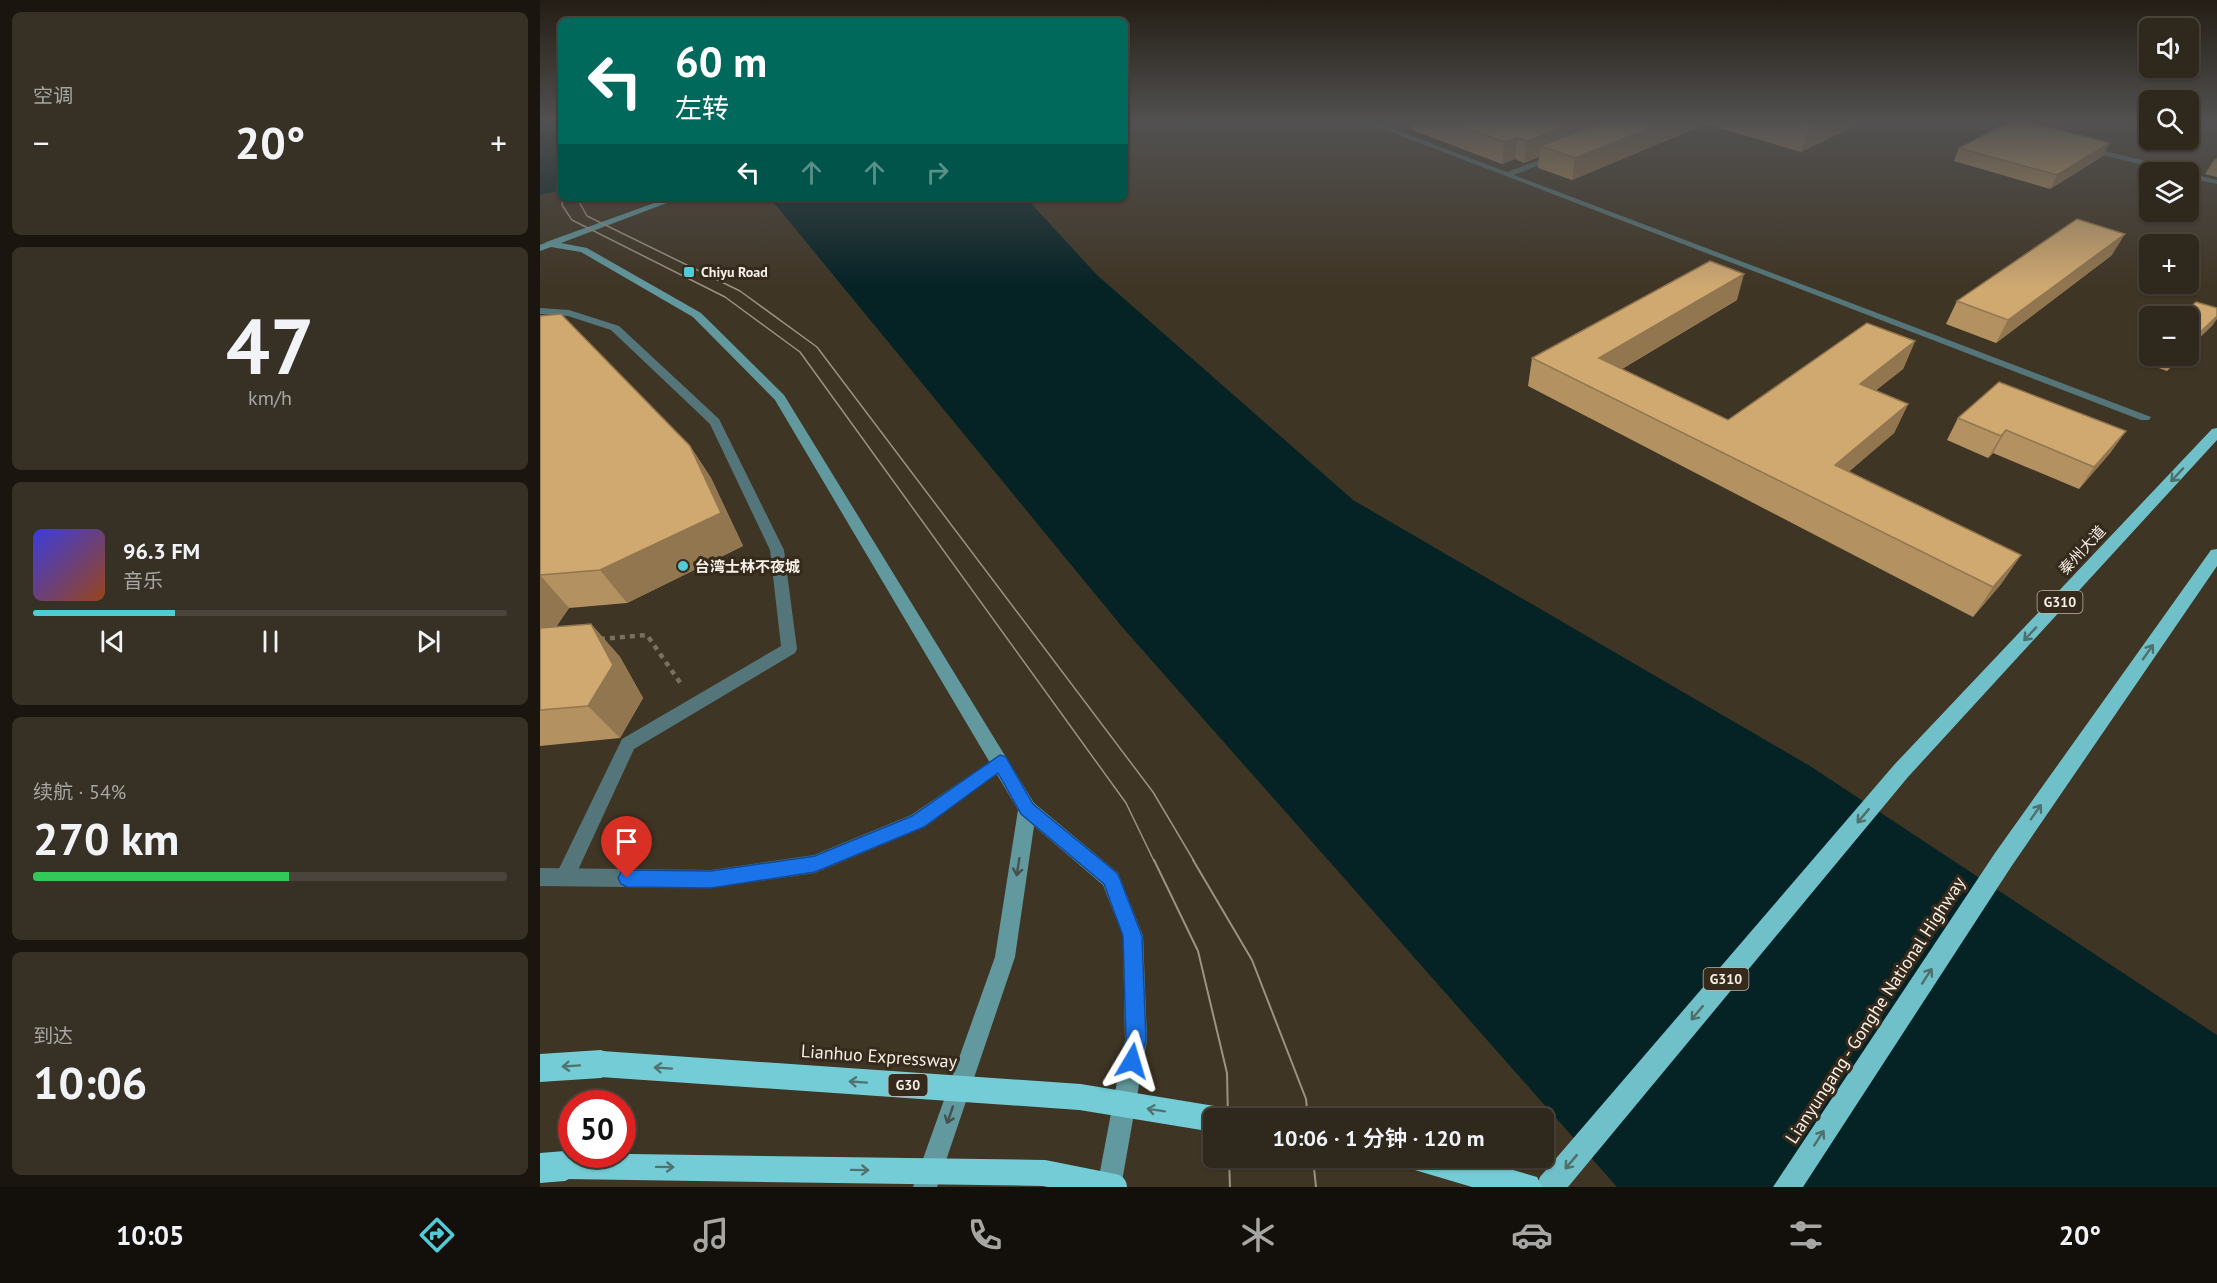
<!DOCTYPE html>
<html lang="zh">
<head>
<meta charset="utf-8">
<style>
  body { margin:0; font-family:"PT Sans","Noto Sans SC",sans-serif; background:#373025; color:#f1f3f6; height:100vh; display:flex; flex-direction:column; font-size:22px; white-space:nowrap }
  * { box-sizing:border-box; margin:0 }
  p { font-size:20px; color:#a7a6a3 }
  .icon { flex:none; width:33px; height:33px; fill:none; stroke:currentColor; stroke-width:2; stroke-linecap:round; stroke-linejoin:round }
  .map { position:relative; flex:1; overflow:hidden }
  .drawer { display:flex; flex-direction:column; gap:12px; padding:12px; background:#1a160f; width:540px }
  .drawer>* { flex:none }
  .guide { position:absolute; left:18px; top:18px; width:570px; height:183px; border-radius:9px; box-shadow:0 2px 4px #0004,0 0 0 2px #4a443b; background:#00695c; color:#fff; overflow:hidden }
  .fabs { position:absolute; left:1599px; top:18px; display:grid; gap:12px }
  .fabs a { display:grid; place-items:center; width:60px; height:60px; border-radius:9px; background:#2f281c; box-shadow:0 2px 4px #0004,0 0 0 2px #4a443b; font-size:30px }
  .speed { position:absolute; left:18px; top:1090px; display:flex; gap:12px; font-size:30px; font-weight:700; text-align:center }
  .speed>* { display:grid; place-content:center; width:78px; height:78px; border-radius:50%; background:#2f281c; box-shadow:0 2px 4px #0004,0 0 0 2px #4a443b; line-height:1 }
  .speed .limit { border:9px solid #d22; background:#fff; color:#111 }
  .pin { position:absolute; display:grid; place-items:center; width:51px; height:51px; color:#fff; margin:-62px -26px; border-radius:50% 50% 50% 0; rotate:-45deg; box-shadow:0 0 6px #0007 }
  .pin .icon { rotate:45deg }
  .me { position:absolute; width:66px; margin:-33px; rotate:7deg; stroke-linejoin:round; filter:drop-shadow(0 0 4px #0008) }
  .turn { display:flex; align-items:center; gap:21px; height:126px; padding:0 18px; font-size:27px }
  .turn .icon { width:78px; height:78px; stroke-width:2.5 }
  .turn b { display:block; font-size:42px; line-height:51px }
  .lanes { display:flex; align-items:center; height:57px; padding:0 18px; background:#0003; justify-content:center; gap:30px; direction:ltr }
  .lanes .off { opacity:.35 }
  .big { font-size:45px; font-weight:600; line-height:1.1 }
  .drawer .widget { flex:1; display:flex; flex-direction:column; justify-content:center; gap:9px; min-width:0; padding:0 21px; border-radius:9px; background:#373025 }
  .drawer .dial { align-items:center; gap:0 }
  .dial b { font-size:78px; line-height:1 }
  .song { display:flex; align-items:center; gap:18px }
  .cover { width:72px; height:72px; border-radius:9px; background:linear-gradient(135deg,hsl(240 70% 55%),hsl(20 70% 35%)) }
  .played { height:6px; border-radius:3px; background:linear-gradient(90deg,#52cbd8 30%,#4a443b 30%) }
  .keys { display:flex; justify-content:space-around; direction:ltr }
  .heat { display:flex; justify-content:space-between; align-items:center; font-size:33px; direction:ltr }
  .charge { height:9px; border-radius:4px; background:linear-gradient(90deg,#34c759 54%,#4a443b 0) }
  .trip { position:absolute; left:663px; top:1108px; width:351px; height:60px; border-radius:9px; background:#2f281c; box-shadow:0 2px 4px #0004,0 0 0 2px #4a443b; font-weight:600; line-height:60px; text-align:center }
  .menu { display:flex; height:96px; justify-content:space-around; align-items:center; background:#13100b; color:#a7a6a3 }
  .menu .icon { width:42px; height:42px }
  .menu .active { color:#52cbd8 }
  .menu b { font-size:27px; color:#f1f3f6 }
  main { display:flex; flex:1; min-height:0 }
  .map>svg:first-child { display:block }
</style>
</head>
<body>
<main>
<section class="drawer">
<div class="widget"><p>空调</p>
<div class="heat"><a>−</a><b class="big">20°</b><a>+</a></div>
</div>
<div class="widget dial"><b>47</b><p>km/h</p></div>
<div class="widget">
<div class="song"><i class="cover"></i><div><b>96.3 FM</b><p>音乐</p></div></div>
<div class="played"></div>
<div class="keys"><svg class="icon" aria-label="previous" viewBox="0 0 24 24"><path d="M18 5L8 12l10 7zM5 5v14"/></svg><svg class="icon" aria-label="pause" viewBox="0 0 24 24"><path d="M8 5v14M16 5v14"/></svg><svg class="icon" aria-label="next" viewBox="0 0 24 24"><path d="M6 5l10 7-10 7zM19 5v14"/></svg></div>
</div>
<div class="widget"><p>续航 · 54%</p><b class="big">270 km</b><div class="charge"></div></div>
<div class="widget"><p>到达</p><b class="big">10:06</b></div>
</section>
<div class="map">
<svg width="1677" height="1187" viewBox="0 0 1677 1187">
  <rect width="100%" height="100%" fill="#3f3525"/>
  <!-- water -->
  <g fill="#052225">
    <polygon points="0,122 21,122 21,190 0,195"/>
    <polygon points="230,198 486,198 557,275 813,500 1270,766 1677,1035 1677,1187 1077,1187 583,628"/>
  </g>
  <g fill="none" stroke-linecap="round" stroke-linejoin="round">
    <!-- path -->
    <polyline stroke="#797062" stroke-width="4.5" stroke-dasharray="5 5" stroke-linecap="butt" points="60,639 107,635 141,684"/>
    <!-- service -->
    <g fill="#54767a" fill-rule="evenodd">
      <polygon points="825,122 835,122 967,172 1019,153 1019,157 974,175 1611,417 1609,420 1601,420"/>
      <polygon points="1441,122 1453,122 1484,132 1480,134"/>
      <polygon points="1544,146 1643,170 1644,172 1632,172 1541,150"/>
      <polygon points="1648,173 1677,180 1677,184 1648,178"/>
      <polygon points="460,755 466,757 469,762 466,767 385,827 275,873 171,888 0,886 0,868 171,870 274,855 371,815"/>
    </g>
    <!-- pedestrian -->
    <polygon fill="#54767a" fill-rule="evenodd" points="0,308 29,310 79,326 179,419 244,550 257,649 255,653 94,749 32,883 25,886 18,883 15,877 82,739 241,646 230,550 170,424 71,330 28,316 0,314"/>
    <!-- secondary -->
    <polygon fill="#62999f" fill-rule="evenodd" points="128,198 140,198 21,243 47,248 161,313 244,395 494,803 578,873 603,936 607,1040 581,1187 557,1187 585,1040 583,936 563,885 494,826 475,957 397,1187 373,1187 455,957 478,810 235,400 153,317 41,252 11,247 0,251 0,245 9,241"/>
    <!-- trunk -->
    <g fill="#70c0c9" fill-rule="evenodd">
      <polygon points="1677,428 1677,440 1368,777 1028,1187 996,1187 1000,1177 1354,765 1672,429"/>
      <polygon points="1677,549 1677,566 1471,867 1263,1187 1233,1187 1455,853 1671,550"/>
    </g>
    <!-- motorway -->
    <g fill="#74cdd6" fill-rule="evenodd">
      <polygon points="61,1050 71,1054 75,1064 71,1074 61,1078 0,1082 0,1054"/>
      <polygon points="25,1151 35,1156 40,1166 35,1176 25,1181 0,1183 0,1153"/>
      <polygon points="863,1158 933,1158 997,1177 1002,1187 932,1187 868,1168"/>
    </g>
    <!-- tram-far1 -->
    <g stroke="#9a9285" stroke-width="1.5">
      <polyline points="23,198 22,205 32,220 185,297 260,352 586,803 614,861"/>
      <polyline points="37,198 47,216 200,291 277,347 613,792 654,861"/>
    </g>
    <!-- tram -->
    <g stroke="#9a9285" stroke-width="2">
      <polyline points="614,860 658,951 687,1073 688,1119"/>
      <polyline points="653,860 712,960 766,1099 768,1119"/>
      <polyline points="689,1158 690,1187"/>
      <polyline points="773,1158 776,1187"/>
    </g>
    <!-- motorway-bridge -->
    <g stroke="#74cdd6" stroke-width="26">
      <polyline points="61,1064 540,1097 674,1119"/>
      <polyline points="25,1166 504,1173 574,1187"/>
    </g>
  </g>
  <!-- wall -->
  <g fill="#b39161">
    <polygon points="872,122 1323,122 1261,152 1166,124 1032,180 998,168 999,157 984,163 975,159 962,164 872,130"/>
    <polygon points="1419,148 1563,156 1510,189 1414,161"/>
    <polygon points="1677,158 1677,177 1665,174 1674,160"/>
    <polygon points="1572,255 1456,343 1406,324 1417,301"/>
    <polygon points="1197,300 1082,369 1188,420 1375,341 1363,369 1335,391 1368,404 1354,433 1308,472 1481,555 1461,584 1433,617 988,386 992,358"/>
    <polygon points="0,316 150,446 171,478 203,546 87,603 29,608 16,627 51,624 80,657 103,698 80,738 0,746"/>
    <polygon points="1610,345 1610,356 1642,356 1627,371 1599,361"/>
    <polygon points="1418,418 1586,431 1570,453 1539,489 1453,453 1448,458 1407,440"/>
  </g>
  <!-- shaded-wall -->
  <g fill="#92764f">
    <polygon points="643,122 669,122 643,124"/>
    <polygon points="1037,122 1089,122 1001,146 999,157 984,163 987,141"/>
    <polygon points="1125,122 1167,122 1166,124 1032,180 1035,158"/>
    <polygon points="1286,122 1323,122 1261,152 1268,131"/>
    <polygon points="977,138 975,159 962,164 964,142"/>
    <polygon points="1570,143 1563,156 1510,189 1517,175"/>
    <polygon points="1585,234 1572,255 1456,343 1468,320"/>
    <polygon points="1204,274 1197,300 1053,386 1059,358"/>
    <polygon points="1677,316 1677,319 1672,326 1648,349 1648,344"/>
    <polygon points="1375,341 1363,369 1308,412 1320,384"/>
    <polygon points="1637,356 1642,356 1627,371"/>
    <polygon points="1368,404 1354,433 1282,495 1295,465"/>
    <polygon points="1466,430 1453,453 1448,458 1461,436"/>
    <polygon points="1586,431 1570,453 1539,489 1554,467"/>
    <polygon points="150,446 171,478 203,546 87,603 60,570"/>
    <polygon points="1481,555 1461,584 1433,617 1453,587"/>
    <polygon points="0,575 29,608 0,649"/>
    <polygon points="51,624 80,657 103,698 80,738 48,706"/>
  </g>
  <!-- building -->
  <g fill="#d0a971" stroke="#92764f" stroke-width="1.5">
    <polygon points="908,122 1037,122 987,141 977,138 964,142"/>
    <polygon points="1061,122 1125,122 1035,158 1001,146"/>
    <polygon points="1238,122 1286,122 1268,131"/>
    <polygon points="1469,122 1489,122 1570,143 1517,175 1419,148"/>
    <polygon points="1537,219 1585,234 1468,320 1417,301"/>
    <polygon points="1170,261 1204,274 1059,358 1188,420 1327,323 1375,341 1320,384 1368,404 1295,465 1481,555 1453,587 992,358"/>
    <polygon points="1656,302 1677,308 1677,316 1648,344 1648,316 1640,316"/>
    <polygon points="21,314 150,446 181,513 60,570 0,575 0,316"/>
    <polygon points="1459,382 1586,431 1554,467 1466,430 1461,436 1418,418"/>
    <polygon points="51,624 73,665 48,706 0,710 0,628"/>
  </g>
  <!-- one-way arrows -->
  <defs><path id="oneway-shaft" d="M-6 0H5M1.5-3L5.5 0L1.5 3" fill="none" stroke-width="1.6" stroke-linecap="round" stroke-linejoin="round" transform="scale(1.5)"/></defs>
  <g stroke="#506e6a">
    <use href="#oneway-shaft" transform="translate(1637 475) rotate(133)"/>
    <use href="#oneway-shaft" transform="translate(1490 634) rotate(133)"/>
    <use href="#oneway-shaft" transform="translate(1608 652) rotate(-55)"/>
    <use href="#oneway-shaft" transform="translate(1496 812) rotate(-55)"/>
    <use href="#oneway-shaft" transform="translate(1323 816) rotate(130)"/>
    <use href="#oneway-shaft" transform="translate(1387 976) rotate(-57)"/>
    <use href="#oneway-shaft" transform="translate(1157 1013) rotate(130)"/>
    <use href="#oneway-shaft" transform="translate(1279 1138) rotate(-57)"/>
    <use href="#oneway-shaft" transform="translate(1031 1162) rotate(130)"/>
  </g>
  <g stroke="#45514a">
    <use href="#oneway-shaft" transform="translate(478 867) rotate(99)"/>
    <use href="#oneway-shaft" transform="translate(410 1115) rotate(109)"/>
  </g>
  <g stroke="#517370">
    <use href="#oneway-shaft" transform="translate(31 1066) rotate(176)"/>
    <use href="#oneway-shaft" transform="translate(123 1068) rotate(-176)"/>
    <use href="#oneway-shaft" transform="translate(318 1082) rotate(-176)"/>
    <use href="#oneway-shaft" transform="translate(616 1110) rotate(-171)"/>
    <use href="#oneway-shaft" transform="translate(125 1167) rotate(1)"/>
    <use href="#oneway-shaft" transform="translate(320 1170) rotate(1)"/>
  </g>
  <!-- sky -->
  <linearGradient id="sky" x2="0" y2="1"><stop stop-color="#231d14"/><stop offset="0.42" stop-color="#525151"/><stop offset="1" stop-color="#525151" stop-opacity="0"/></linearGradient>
  <rect width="1677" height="288" fill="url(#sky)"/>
  <!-- route -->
  <polygon fill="#1a73e8" stroke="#114b97" stroke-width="1.5" points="460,755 466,757 493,804 577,873 580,879 602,936 606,1040 599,1068 592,1071 585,1068 582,1061 586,1040 583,936 564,884 481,814 458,773 384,827 275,872 171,888 87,887 81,884 78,878 81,872 87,870 171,871 275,856 372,816"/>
  <!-- markers -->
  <g fill="#52cbd8" stroke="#352a1c" stroke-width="2">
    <rect x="143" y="266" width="12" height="12" rx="3"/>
    <circle cx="143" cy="566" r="6"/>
  </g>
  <g text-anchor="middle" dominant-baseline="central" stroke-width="6" stroke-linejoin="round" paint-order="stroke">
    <!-- far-poi labels -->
    <g font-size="14" font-weight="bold" fill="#f7f0e7" stroke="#352a1c" text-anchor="start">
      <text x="161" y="272">Chiyu Road</text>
    </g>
    <!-- shield labels -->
    <g fill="#352a1c" stroke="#bdb5aa" stroke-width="1.5">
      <rect x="1497.5" y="591" width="45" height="22" rx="4.5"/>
      <rect x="1163.5" y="968" width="45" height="22" rx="4.5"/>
      <rect x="348.5" y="1074" width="39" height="22" rx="4.5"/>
    </g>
    <g font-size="14" font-weight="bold" fill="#f7f0e7">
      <text x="1520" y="602">G310</text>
      <text x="1186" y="979">G310</text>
      <text x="368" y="1085">G30</text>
    </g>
    <!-- street labels -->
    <g font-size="15" fill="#f7f0e7" stroke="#352a1c">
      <text transform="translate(1542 550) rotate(-47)">秦州大道</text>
    </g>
    <!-- poi labels -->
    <g font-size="15" font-weight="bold" fill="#f7f0e7" stroke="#352a1c" text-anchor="start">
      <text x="155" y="566">台湾士林不夜城</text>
    </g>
    <!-- near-street labels -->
    <g font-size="18" fill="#f7f0e7" stroke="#352a1c">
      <text transform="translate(1335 1010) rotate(-57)">Lianyungang - Gonghe National Highway</text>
      <text transform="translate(339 1056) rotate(4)">Lianhuo Expressway</text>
    </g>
  </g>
</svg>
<div class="fabs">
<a><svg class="icon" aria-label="sound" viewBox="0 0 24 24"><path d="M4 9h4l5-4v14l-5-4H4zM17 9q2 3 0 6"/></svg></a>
<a><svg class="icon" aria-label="search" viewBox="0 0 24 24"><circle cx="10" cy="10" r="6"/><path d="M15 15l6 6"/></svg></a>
<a><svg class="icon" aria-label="layers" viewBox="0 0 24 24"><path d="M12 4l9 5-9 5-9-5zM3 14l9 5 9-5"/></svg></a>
<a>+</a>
<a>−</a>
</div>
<div class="speed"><div class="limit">50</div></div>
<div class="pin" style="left:87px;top:878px;background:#d93025"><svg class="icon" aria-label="arrive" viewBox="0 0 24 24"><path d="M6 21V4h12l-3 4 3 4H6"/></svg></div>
<svg class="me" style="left:592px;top:1061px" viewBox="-20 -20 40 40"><path d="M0-17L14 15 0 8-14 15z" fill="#1a73e8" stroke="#fff" stroke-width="4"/></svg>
<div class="trip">10:06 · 1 分钟 · 120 m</div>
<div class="guide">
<div class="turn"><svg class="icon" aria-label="left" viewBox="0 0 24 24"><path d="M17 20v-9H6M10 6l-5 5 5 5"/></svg><div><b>60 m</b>左转</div></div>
<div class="lanes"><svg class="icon" aria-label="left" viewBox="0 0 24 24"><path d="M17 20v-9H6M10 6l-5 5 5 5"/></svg><svg class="icon off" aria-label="ahead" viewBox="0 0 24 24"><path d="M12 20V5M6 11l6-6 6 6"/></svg><svg class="icon off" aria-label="ahead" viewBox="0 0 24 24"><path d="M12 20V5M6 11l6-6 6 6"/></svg><svg class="icon off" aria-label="right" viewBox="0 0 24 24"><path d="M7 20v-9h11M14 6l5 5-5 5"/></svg></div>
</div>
</div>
</main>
<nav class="menu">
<b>10:05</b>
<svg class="icon active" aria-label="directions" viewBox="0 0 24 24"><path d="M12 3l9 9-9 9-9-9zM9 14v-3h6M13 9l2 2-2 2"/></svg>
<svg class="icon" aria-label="music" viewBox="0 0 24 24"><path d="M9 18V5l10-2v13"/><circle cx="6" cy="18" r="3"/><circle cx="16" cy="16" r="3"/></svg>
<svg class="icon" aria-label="phone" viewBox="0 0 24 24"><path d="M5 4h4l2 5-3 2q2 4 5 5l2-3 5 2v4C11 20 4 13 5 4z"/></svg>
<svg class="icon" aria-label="climate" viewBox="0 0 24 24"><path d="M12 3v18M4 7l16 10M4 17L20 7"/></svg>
<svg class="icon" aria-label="car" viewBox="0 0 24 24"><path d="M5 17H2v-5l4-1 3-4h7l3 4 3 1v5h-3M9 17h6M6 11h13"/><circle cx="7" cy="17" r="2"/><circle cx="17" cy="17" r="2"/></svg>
<svg class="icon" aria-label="filters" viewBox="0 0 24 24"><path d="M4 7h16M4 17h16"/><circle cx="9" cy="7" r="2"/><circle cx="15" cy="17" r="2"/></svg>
<b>20°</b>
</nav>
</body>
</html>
